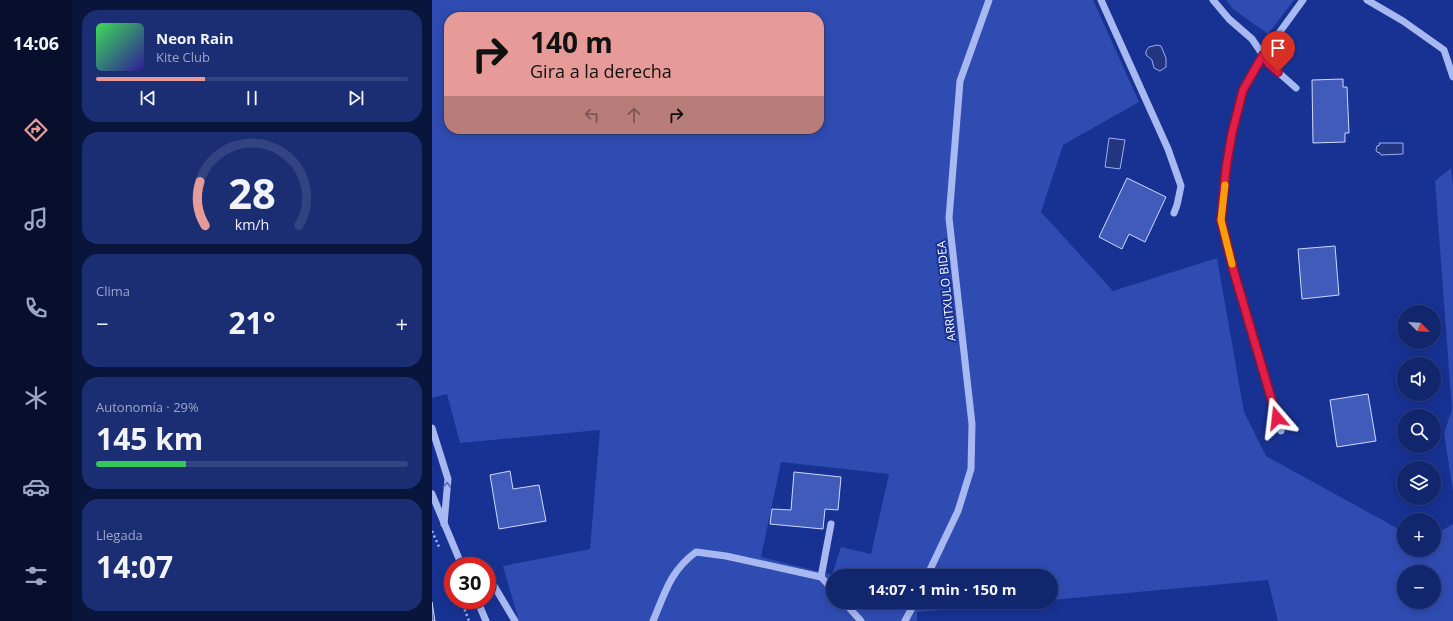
<!DOCTYPE html>
<html lang="es">
<head>
<meta charset="utf-8">
<style>
  body { margin:0; font-family:"Open Sans",sans-serif; background:#1b2e73; color:#f1f3f6; height:100vh; display:flex; flex-direction:column; font-size:15px; white-space:nowrap }
  * { box-sizing:border-box; margin:0 }
  p { font-size:13px; color:#9ca5c2 }
  .icon { flex:none; width:22px; height:22px; fill:none; stroke:currentColor; stroke-width:2; stroke-linecap:round; stroke-linejoin:round }
  .map { position:relative; flex:1; overflow:hidden }
  .sheet { display:flex; flex-direction:column; gap:10px; padding:10px; background:#0a153c; width:360px }
  .sheet>* { flex:none }
  .banner { position:absolute; left:12px; top:12px; width:380px; height:122px; border-radius:16px; box-shadow:0 2px 10px #0003,0 0 0 1px #314381; background:#e69b98; color:#111; overflow:hidden }
  .needle { width:26px; rotate:114deg }
  .controls { position:absolute; left:965px; top:305px; display:grid; gap:8px }
  .controls a { display:grid; place-items:center; width:44px; height:44px; border-radius:50%; background:#12266e; box-shadow:0 2px 10px #0003,0 0 0 1px #314381; font-size:20px }
  .speed { position:absolute; left:12px; top:557px; display:flex; gap:8px; font-size:20px; font-weight:700; text-align:center }
  .speed>* { display:grid; place-content:center; width:52px; height:52px; border-radius:50%; background:#12266e; box-shadow:0 2px 10px #0003,0 0 0 1px #314381; line-height:1 }
  .speed .limit { border:6px solid #d22; background:#fff; color:#111 }
  .pin { position:absolute; display:grid; place-items:center; width:34px; height:34px; color:#fff; margin:-41px -17px; border-radius:50% 50% 50% 0; rotate:-45deg; box-shadow:0 0 4px #0007 }
  .pin .icon { rotate:45deg }
  .me { position:absolute; width:44px; margin:-22px; rotate:343deg; stroke-linejoin:round; filter:drop-shadow(0 0 3px #0008) }
  .turn { display:flex; align-items:center; gap:14px; height:84px; padding:0 20px; font-size:18px }
  .turn .icon { width:52px; height:52px; stroke-width:2.5 }
  .turn b { display:block; font-size:28px; line-height:34px }
  .lanes { display:flex; align-items:center; height:38px; padding:0 20px; background:#0003; justify-content:center; gap:20px; direction:ltr }
  .lanes .off { opacity:.35 }
  .big { font-size:30px; font-weight:700; line-height:1.1 }
  .sheet .widget { flex:1; display:flex; flex-direction:column; justify-content:center; gap:6px; min-width:0; padding:0 14px; border-radius:16px; background:#1b2e73 }
  .sheet .dial { align-items:center; gap:0 }
  .dial svg { height:104px; overflow:visible; fill:none; stroke:#314381; stroke-width:7; stroke-linecap:round; text-anchor:middle }
  .dial text { fill:#f1f3f6; stroke:none }
  .song { display:flex; align-items:center; gap:12px }
  .cover { width:48px; height:48px; border-radius:6px; background:linear-gradient(135deg,hsl(130 70% 55%),hsl(250 70% 35%)) }
  .played { height:4px; border-radius:2px; background:linear-gradient(90deg,#e69b98 35%,#314381 35%) }
  .keys { display:flex; justify-content:space-around; direction:ltr }
  .heat { display:flex; justify-content:space-between; align-items:center; font-size:22px; direction:ltr }
  .charge { height:6px; border-radius:3px; background:linear-gradient(90deg,#34c759 29%,#314381 0) }
  .trip { position:absolute; left:394px; top:569px; width:232px; height:40px; border-radius:20px; background:#12266e; box-shadow:0 2px 10px #0003,0 0 0 1px #314381; font-weight:700; line-height:40px; text-align:center }
  main { display:flex; flex:1; min-height:0 }
  .dock { display:flex; flex-direction:column; width:72px; justify-content:space-around; align-items:center; background:#070f2c; color:#9ca5c2 }
  .dock .icon { width:28px; height:28px }
  .dock .active { color:#e69b98 }
  .dock b { font-size:18px; color:#f1f3f6 }
  .map>svg:first-child { display:block }
</style>
</head>
<body>
<main>
<nav class="dock">
<b>14:06</b>
<svg class="icon active" aria-label="directions" viewBox="0 0 24 24"><path d="M12 3l9 9-9 9-9-9zM9 14v-3h6M13 9l2 2-2 2"/></svg>
<svg class="icon" aria-label="music" viewBox="0 0 24 24"><path d="M9 18V5l10-2v13"/><circle cx="6" cy="18" r="3"/><circle cx="16" cy="16" r="3"/></svg>
<svg class="icon" aria-label="phone" viewBox="0 0 24 24"><path d="M5 4h4l2 5-3 2q2 4 5 5l2-3 5 2v4C11 20 4 13 5 4z"/></svg>
<svg class="icon" aria-label="climate" viewBox="0 0 24 24"><path d="M12 3v18M4 7l16 10M4 17L20 7"/></svg>
<svg class="icon" aria-label="car" viewBox="0 0 24 24"><path d="M5 17H2v-5l4-1 3-4h7l3 4 3 1v5h-3M9 17h6M6 11h13"/><circle cx="7" cy="17" r="2"/><circle cx="17" cy="17" r="2"/></svg>
<svg class="icon" aria-label="filters" viewBox="0 0 24 24"><path d="M4 7h16M4 17h16"/><circle cx="9" cy="7" r="2"/><circle cx="15" cy="17" r="2"/></svg>
</nav>
<section class="sheet">
<div class="widget">
<div class="song"><i class="cover"></i><div><b>Neon Rain</b><p>Kite Club</p></div></div>
<div class="played"></div>
<div class="keys"><svg class="icon" aria-label="previous" viewBox="0 0 24 24"><path d="M18 5L8 12l10 7zM5 5v14"/></svg><svg class="icon" aria-label="pause" viewBox="0 0 24 24"><path d="M8 5v14M16 5v14"/></svg><svg class="icon" aria-label="next" viewBox="0 0 24 24"><path d="M6 5l10 7-10 7zM19 5v14"/></svg></div>
</div>
<div class="widget dial"><svg viewBox="0 0 100 80">
<path d="M14 69A42 42 0 1 1 86 69"/>
<path d="M14 69A42 42 0 0 1 10 35" stroke="#e69b98"/>
<text x="50" y="56" font-size="32" font-weight="700">28</text>
<text x="50" y="72" font-size="11">km/h</text>
</svg></div>
<div class="widget"><p>Clima</p>
<div class="heat"><a>−</a><b class="big">21°</b><a>+</a></div>
</div>
<div class="widget"><p>Autonomía · 29%</p><b class="big">145 km</b><div class="charge"></div></div>
<div class="widget"><p>Llegada</p><b class="big">14:07</b></div>
</section>
<div class="map">
<svg width="1021" height="621" viewBox="0 0 1021 621">
  <rect width="100%" height="100%" fill="#183293"/>
  <!-- green -->
  <g fill="#2f4cb2" fill-rule="evenodd">
    <path d="M 0,0 L 661,0 L 707,102 L 631,145 L 609,212 L 681,291 L 785,258 L 812,412 L 834,456 L 972,532 L 972,550 L 1002,550 L 1002,535 L 1021,524 L 1021,621 L 846,621 L 836,580 L 619,600 L 619,576 L 401,576 L 401,602 L 599,602 L 485,612 L 485,621 L 87,621 L 71,566 L 158,549 L 168,430 L 28,443 L 15,394 L 0,398 ZM 17,17 L 387,17 L 387,129 L 17,129 ZM 349,462 L 457,474 L 439,554 L 409,547 L 400,575 L 329,557 ZM 972,572 L 1002,572 L 1002,602 L 972,602 Z"/>
    <polygon points="794,0 862,0 836,34 801,9"/>
    <polygon points="1019,168 1021,185 1021,492 1012,433 1020,410 1003,181"/>
  </g>
  <!-- water -->
  <g fill="#243680" stroke="#9baff2">
    <polygon points="725,45 729,46 734,58 734,67 728,71 722,68 720,60 714,55 714,51 717,47"/>
    <polygon points="677,138 693,140 688,169 673,167"/>
    <polygon points="947,143 971,143 971,154 949,155 948,153 945,152 944,150 945,146 948,145"/>
  </g>
  <!-- building -->
  <g fill="#415bba" stroke="#cfd9fb">
    <polygon points="911,79 911,87 915,87 917,133 913,133 913,142 881,143 880,80"/>
    <polygon points="695,178 734,197 713,242 697,234 690,249 667,237"/>
    <polygon points="903,246 907,295 870,299 866,249"/>
    <polygon points="936,394 944,441 905,447 898,400"/>
    <polygon points="78,471 81,489 107,485 114,521 67,529 58,475"/>
    <polygon points="362,472 409,477 406,510 393,509 391,529 338,524 340,509 359,510"/>
    <polygon points="0,602 3,621 0,621"/>
  </g>
  <g fill="none" stroke-linecap="round" stroke-linejoin="round">
    <!-- path -->
    <g stroke="#a8b8f0" stroke-width="2.5" stroke-dasharray="2 3" stroke-linecap="butt">
      <polyline points="0,531 8,549"/>
      <polyline points="18,572 21,579"/>
      <polyline points="29,600 37,621"/>
    </g>
    <!-- minor -->
    <g stroke="#a8b8f0" stroke-width="7">
      <polyline points="669,0 736,149 749,186 745,205 742,213"/>
      <polyline points="781,0 797,19 820,39 837,64 864,88"/>
      <polyline points="935,0 971,21 1012,50 1021,77"/>
      <polyline points="0,428 16,479 12,524"/>
      <polyline points="849,431 802,273 789,221 795,169 800,133 811,89 831,55 871,0"/>
      <polyline points="0,494 30,566"/>
      <polyline points="55,574 83,621"/>
      <polyline points="495,576 526,511 539,469 540,424 517,218 528,81 557,0"/>
      <polyline points="389,577 399,524"/>
      <polyline points="45,600 54,621"/>
      <polyline points="412,602 429,621"/>
      <path d="M 221,621 C 233,593 238,571 264,552 L 294,556 L 389,577 L 401,590"/>
      <polyline points="473,621 483,602"/>
    </g>
  </g>
  <!-- one-way arrows -->
  <defs><path id="oneway-chevron" d="M-2-3.5L2.5 0L-2 3.5" fill="none" stroke-width="1.6" stroke-linecap="round" stroke-linejoin="round"/></defs>
  <use stroke="#5268b8" href="#oneway-chevron" transform="translate(15 485) rotate(-88)"/>
  <g fill="none" stroke-linecap="round" stroke-linejoin="round">
    <!-- route casing -->
    <g stroke="#92132f" stroke-width="10">
      <polyline id="route" points="845,418 802,272 789,220 794,168 800,133 811,90 831,55 837,64 846,72"/>
    </g>
    <!-- route -->
    <use href="#route" stroke="#e11d48" stroke-width="7"/>
    <!-- slow -->
    <polyline stroke="#f59e0b" stroke-width="7" points="793,185 789,220 800,264"/>
  </g>
  <g text-anchor="middle" dominant-baseline="central" stroke-width="4" stroke-linejoin="round" paint-order="stroke">
    <!-- street labels -->
    <g font-size="12" fill="#fff" stroke="#183293">
      <text transform="translate(514 291) rotate(-96)">ARRITXULO BIDEA</text>
    </g>
  </g>
</svg>
<div class="controls">
<a><svg class="needle" viewBox="-14 -14 28 28"><path d="M0-13l5 13h-10z" fill="#e53935"/><path d="M0 13l5-13h-10z" fill="#9ca5c2"/></svg></a>
<a><svg class="icon" aria-label="sound" viewBox="0 0 24 24"><path d="M4 9h4l5-4v14l-5-4H4zM17 9q2 3 0 6"/></svg></a>
<a><svg class="icon" aria-label="search" viewBox="0 0 24 24"><circle cx="10" cy="10" r="6"/><path d="M15 15l6 6"/></svg></a>
<a><svg class="icon" aria-label="layers" viewBox="0 0 24 24"><path d="M12 4l9 5-9 5-9-5zM3 14l9 5 9-5"/></svg></a>
<a>+</a>
<a>−</a>
</div>
<div class="speed"><div class="limit">30</div></div>
<div class="pin" style="left:846px;top:72px;background:#d93025"><svg class="icon" aria-label="arrive" viewBox="0 0 24 24"><path d="M6 21V4h12l-3 4 3 4H6"/></svg></div>
<svg class="me" style="left:845px;top:418px" viewBox="-20 -20 40 40"><path d="M0-17L14 15 0 8-14 15z" fill="#e11d48" stroke="#fff" stroke-width="4"/></svg>
<div class="trip">14:07 · 1 min · 150 m</div>
<div class="banner">
<div class="turn"><svg class="icon" aria-label="right" viewBox="0 0 24 24"><path d="M7 20v-9h11M14 6l5 5-5 5"/></svg><div><b>140 m</b>Gira a la derecha</div></div>
<div class="lanes"><svg class="icon off" aria-label="left" viewBox="0 0 24 24"><path d="M17 20v-9H6M10 6l-5 5 5 5"/></svg><svg class="icon off" aria-label="ahead" viewBox="0 0 24 24"><path d="M12 20V5M6 11l6-6 6 6"/></svg><svg class="icon" aria-label="right" viewBox="0 0 24 24"><path d="M7 20v-9h11M14 6l5 5-5 5"/></svg></div>
</div>
</div>
</main>
</body>
</html>
